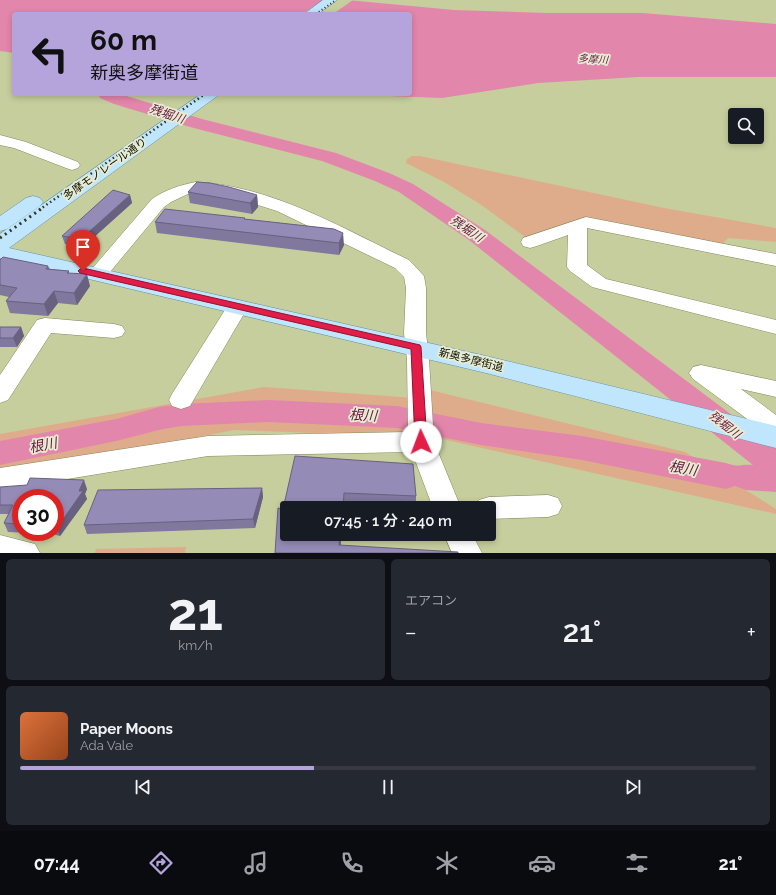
<!DOCTYPE html>
<html lang="ja">
<head>
<meta charset="utf-8">
<style>
  body { margin:0; font-family:Raleway,"Noto Sans JP",sans-serif; background:#242831; color:#f1f3f6; height:100vh; display:flex; flex-direction:column; font-size:15px; white-space:nowrap }
  * { box-sizing:border-box; margin:0 }
  p { font-size:13px; color:#9ea1a6 }
  .icon { flex:none; width:22px; height:22px; fill:none; stroke:currentColor; stroke-width:2; stroke-linecap:round; stroke-linejoin:round }
  .map { position:relative; height:553px; overflow:hidden }
  .drawer { display:flex; flex-direction:column; gap:6px; padding:6px; background:#0d0f14; flex:1 }
  .drawer>* { flex:none }
  .hud { position:absolute; left:12px; top:12px; width:400px; height:84px; border-radius:4px; box-shadow:0 2px 6px #0003; background:#b5a3db; color:#111; overflow:hidden }
  .buttons { position:absolute; left:728px; top:108px; display:grid; gap:8px }
  .buttons a { display:grid; place-items:center; width:36px; height:36px; border-radius:4px; background:#171b24; box-shadow:0 2px 6px #0003; font-size:20px }
  .speed { position:absolute; left:12px; top:489px; display:flex; gap:8px; font-size:20px; font-weight:700; text-align:center }
  .speed>* { display:grid; place-content:center; width:52px; height:52px; border-radius:50%; background:#171b24; box-shadow:0 2px 6px #0003; line-height:1 }
  .speed .limit { border:6px solid #d22; background:#fff; color:#111 }
  .pin { position:absolute; display:grid; place-items:center; width:34px; height:34px; color:#fff; margin:-41px -17px; border-radius:50% 50% 50% 0; rotate:-45deg; box-shadow:0 0 4px #0007 }
  .pin .icon { rotate:45deg }
  .me { position:absolute; width:44px; margin:-22px; rotate:358deg; stroke-linejoin:round; filter:drop-shadow(0 0 3px #0008) }
  .turn { display:flex; align-items:center; gap:14px; height:84px; padding:0 12px; font-size:18px }
  .turn .icon { width:52px; height:52px; stroke-width:2.5 }
  .turn b { display:block; font-size:28px; line-height:34px }
  .big { font-size:30px; font-weight:600; line-height:1.1 }
  .drawer .card { flex:1; display:flex; flex-direction:column; justify-content:center; gap:6px; min-width:0; padding:0 14px; border-radius:6px; background:#242831 }
  .drawer .dial { align-items:center; gap:0 }
  .dial b { font-size:52px; line-height:1 }
  .song { display:flex; align-items:center; gap:12px }
  .cover { width:48px; height:48px; border-radius:6px; background:linear-gradient(135deg,hsl(20 70% 55%),hsl(20 70% 35%)) }
  .played { height:4px; border-radius:2px; background:linear-gradient(90deg,#b5a3db 40%,#363941 40%) }
  .keys { display:flex; justify-content:space-around; direction:ltr }
  .heat { display:flex; justify-content:space-between; align-items:center; font-size:22px; direction:ltr }
  .drawer .tiles { flex:1; display:grid; gap:6px; grid-template-columns:1fr 1fr }
  .card:last-child { grid-column:span 2 }
  .trip { position:absolute; left:280px; top:501px; width:216px; height:40px; border-radius:4px; background:#171b24; box-shadow:0 2px 6px #0003; font-weight:600; line-height:40px; text-align:center }
  .tab-bar { display:flex; height:64px; justify-content:space-around; align-items:center; background:#090b0e; color:#9ea1a6 }
  .tab-bar .icon { width:28px; height:28px }
  .tab-bar .selected { color:#b5a3db }
  .tab-bar b { font-size:18px; color:#f1f3f6 }
  .map>svg:first-child { display:block }
</style>
</head>
<body>
<div class="map">
<svg width="776" height="553" viewBox="0 0 776 553">
  <rect width="100%" height="100%" fill="#c6ce9d"/>
  <!-- green -->
  <g fill="#deac8b">
    <polygon points="412,156 420,156 664,208 776,228 776,242 728,238 721,246 585,220 528,239 480,204 444,182 406,163 407,159"/>
    <polygon points="264,387 429,399 430,390 685,452 776,509 776,514 433,437 234,430 0,476 0,434"/>
    <polygon points="186,547 185,553 95,553 96,549"/>
  </g>
  <!-- water -->
  <polygon fill="#e386ab" points="0,0 347,0 454,10 547,13 642,13 776,24 776,77 638,77 538,83 442,98 333,94 410,94 410,14 14,14 14,53 0,51"/>
  <!-- pier -->
  <polygon fill="#c6ce9d" points="323,0 353,0 333,14 302,14"/>
  <g fill="none" stroke-linecap="round" stroke-linejoin="round">
    <!-- river -->
    <path fill="#e386ab" fill-rule="evenodd" d="M 98,94 L 120,94 L 202,119 L 336,153 L 389,173 L 413,184 L 485,230 L 776,448 L 776,492 L 746,490 L 735,486 L 726,489 L 582,460 L 481,445 L 397,428 L 269,422 L 182,426 L 163,429 L 116,441 L 0,465 L 0,441 L 116,419 L 159,407 L 182,404 L 269,400 L 397,406 L 481,423 L 582,436 L 726,463 C 740,468 740,464 753,465 L 469,240 L 399,192 L 375,181 L 322,161 L 190,127 L 114,104 L 100,98 Z"/>
    <!-- minor casing -->
    <g stroke="#82895b" stroke-width="1">
      <g id="minor">
        <polygon points="0,135 26,142 78,162 80,165 78,168 72,170 66,168 14,148 0,145"/>
        <path d="M 196,182 C 272,186 342,228 409,260 L 424,276 L 426,288 L 426,333 L 429,359 L 434,442 L 461,508 L 433,508 L 412,452 L 208,456 L 0,490 L 0,468 L 208,436 L 408,432 L 407,359 L 404,333 L 406,288 L 404,277 L 395,268 L 277,211 L 230,196 L 216,193 L 196,192 L 190,193 L 171,202 L 164,207 L 105,278 L 98,280 L 91,278 L 88,274 L 91,270 L 152,199 C 165,190 180,185 196,182 Z"/>
        <polygon points="586,217 776,254 776,266 587,228 587,265 606,279 776,320 776,334 592,287 570,271 567,267 568,235 537,246 530,248 523,246 521,242 523,238"/>
        <polygon points="237,300 244,302 248,307 190,406 181,409 172,406 169,400 172,394 230,302"/>
        <polygon points="45,318 114,324 122,326 125,331 122,336 114,338 51,333 8,400 0,403 0,375 37,320"/>
        <polygon points="701,365 776,381 776,397 741,389 776,415 776,439 767,437 754,424 693,379 689,373 693,367"/>
        <polygon points="548,495 558,498 562,506 558,514 548,517 489,519 489,508 475,508 479,500 489,497"/>
        <polygon points="444,534 472,534 482,553 452,553"/>
        <polygon points="0,535 35,544 40,553 0,553"/>
      </g>
    </g>
    <!-- major casing -->
    <g stroke="#6591a4" stroke-width="1">
      <g id="major">
        <polygon points="323,0 337,0 318,14 304,14"/>
        <polygon points="201,94 219,94 216,97 9,248 486,356 776,426 776,448 486,373 0,258 0,234"/>
        <polygon points="33,196 40,198 43,202 40,206 7,229 0,231 0,216 26,198"/>
      </g>
    </g>
    <!-- minor -->
    <use href="#minor" fill="#fff" fill-rule="evenodd"/>
    <!-- major -->
    <use href="#major" fill="#bfe6fd" fill-rule="evenodd"/>
    <!-- rail-far2 -->
    <polyline stroke="#333620" stroke-width="2" stroke-dasharray="1 2.5" stroke-linecap="butt" points="316,14 336,0"/>
    <!-- rail-far1 -->
    <polyline stroke="#333620" stroke-width="2.5" stroke-dasharray="1.5 3" stroke-linecap="butt" points="39,210 205,94"/>
    <!-- rail -->
    <polyline stroke="#333620" stroke-width="3" stroke-dasharray="2 4" stroke-linecap="butt" points="0,238 41,209"/>
  </g>
  <!-- wall -->
  <g fill="#80789d">
    <polygon points="188,192 257,195 258,207 252,214 190,203"/>
    <polygon points="130,195 132,203 83,247 65,244 62,236"/>
    <polygon points="245,218 245,219 334,229 344,245 339,255 157,233 155,222"/>
    <polygon points="0,260 48,266 50,269 69,271 69,273 90,286 77,305 58,303 48,316 10,313 6,301 9,297 0,295"/>
    <polygon points="0,327 21,327 24,336 17,347 0,347"/>
    <polygon points="413,464 416,496 416,505 344,501 344,508 287,508 287,534 341,534 341,545 275,553 283,509"/>
    <polygon points="0,487 87,489 85,494 87,499 60,536 45,532 55,532 55,498 21,498 21,532 31,532 30,533 8,532 4,523 9,514 0,514"/>
    <polygon points="262,488 263,497 255,528 87,534 84,525"/>
  </g>
  <!-- shaded-wall -->
  <g fill="#686180">
    <polygon points="130,195 132,203 83,247 81,239"/>
    <polygon points="257,195 258,207 252,214 250,203"/>
    <polygon points="343,233 344,245 339,255 339,243"/>
    <polygon points="87,274 90,286 77,305 74,293"/>
    <polygon points="54,291 58,303 48,316 44,304"/>
    <polygon points="21,327 24,336 17,347 13,338"/>
    <polygon points="84,480 87,489 85,494 87,499 60,536 57,528"/>
    <polygon points="262,488 263,497 255,528 253,519"/>
    <polygon points="344,493 344,508 343,508"/>
    <polygon points="340,534 341,534 340,553 339,545"/>
  </g>
  <!-- building -->
  <g fill="#958bb7" stroke="#686180">
    <polygon points="197,182 210,183 229,187 257,195 250,203 188,192"/>
    <polygon points="113,190 130,195 81,239 62,236"/>
    <polygon points="165,209 245,218 244,219 334,229 343,233 339,243 155,222"/>
    <polygon points="3,257 48,266 46,269 69,271 67,273 87,274 74,293 54,291 44,304 6,301 17,288 0,285 0,260"/>
    <polygon points="0,327 21,327 13,338 0,338"/>
    <polygon points="295,456 413,464 416,496 344,493 343,508 287,508 287,534 340,534 339,545 458,552 458,553 275,553 278,508 283,509"/>
    <polygon points="30,478 84,480 79,491 83,491 57,528 55,527 55,498 21,498 21,524 4,523 13,505 0,505 0,487 27,485"/>
    <polygon points="262,488 253,519 84,525 98,490"/>
  </g>
  <!-- route -->
  <polygon fill="#e11d48" stroke="#92132f" points="83,268 420,345 421,347 427,442 425,445 421,447 417,445 415,442 411,349 80,273 78,271 80,269"/>
  <g text-anchor="middle" dominant-baseline="central" stroke-width="3.5" stroke-linejoin="round" paint-order="stroke">
    <!-- far-water labels -->
    <g font-size="10" font-style="italic" fill="#69163f" stroke="#e7ecd3">
      <text transform="translate(593 59) rotate(4)">多摩川</text>
    </g>
    <!-- street labels -->
    <g font-size="11" fill="#0f1102" stroke="#e7ecd3">
      <text transform="translate(105 169) rotate(-35)">多摩モノレール通り</text>
      <text transform="translate(471 360) rotate(14)">新奥多摩街道</text>
    </g>
    <!-- water labels -->
    <g font-size="12" font-style="italic" fill="#69163f" stroke="#e7ecd3">
      <text transform="translate(167 114) rotate(18)">残堀川</text>
      <text transform="translate(467 229) rotate(34)">残堀川</text>
      <text transform="translate(725 425) rotate(38)">残堀川</text>
    </g>
    <!-- near-water labels -->
    <g font-size="14" font-style="italic" fill="#69163f" stroke="#e7ecd3">
      <text transform="translate(363 415) rotate(3)">根川</text>
      <text transform="translate(43 445) rotate(-11)">根川</text>
      <text transform="translate(683 468) rotate(10)">根川</text>
    </g>
  </g>
</svg>
<div class="buttons">
<a><svg class="icon" aria-label="search" viewBox="0 0 24 24"><circle cx="10" cy="10" r="6"/><path d="M15 15l6 6"/></svg></a>
</div>
<div class="speed"><div class="limit">30</div></div>
<div class="pin" style="left:83px;top:271px;background:#d93025"><svg class="icon" aria-label="arrive" viewBox="0 0 24 24"><path d="M6 21V4h12l-3 4 3 4H6"/></svg></div>
<svg class="me" style="left:421px;top:442px" viewBox="-20 -20 40 40"><circle r="19" fill="#fff"/><path d="M0-13L10 11 0 6-10 11z" fill="#e11d48"/></svg>
<div class="trip">07:45 · 1 分 · 240 m</div>
<div class="hud">
<div class="turn"><svg class="icon" aria-label="left" viewBox="0 0 24 24"><path d="M17 20v-9H6M10 6l-5 5 5 5"/></svg><div><b>60 m</b>新奥多摩街道</div></div>
</div>
</div>
<section class="drawer">
<div class="tiles">
<div class="card dial"><b>21</b><p>km/h</p></div>
<div class="card"><p>エアコン</p>
<div class="heat"><a>−</a><b class="big">21°</b><a>+</a></div>
</div>
<div class="card">
<div class="song"><i class="cover"></i><div><b>Paper Moons</b><p>Ada Vale</p></div></div>
<div class="played"></div>
<div class="keys"><svg class="icon" aria-label="previous" viewBox="0 0 24 24"><path d="M18 5L8 12l10 7zM5 5v14"/></svg><svg class="icon" aria-label="pause" viewBox="0 0 24 24"><path d="M8 5v14M16 5v14"/></svg><svg class="icon" aria-label="next" viewBox="0 0 24 24"><path d="M6 5l10 7-10 7zM19 5v14"/></svg></div>
</div>
</div>
</section>
<nav class="tab-bar">
<b>07:44</b>
<svg class="icon selected" aria-label="directions" viewBox="0 0 24 24"><path d="M12 3l9 9-9 9-9-9zM9 14v-3h6M13 9l2 2-2 2"/></svg>
<svg class="icon" aria-label="music" viewBox="0 0 24 24"><path d="M9 18V5l10-2v13"/><circle cx="6" cy="18" r="3"/><circle cx="16" cy="16" r="3"/></svg>
<svg class="icon" aria-label="phone" viewBox="0 0 24 24"><path d="M5 4h4l2 5-3 2q2 4 5 5l2-3 5 2v4C11 20 4 13 5 4z"/></svg>
<svg class="icon" aria-label="climate" viewBox="0 0 24 24"><path d="M12 3v18M4 7l16 10M4 17L20 7"/></svg>
<svg class="icon" aria-label="car" viewBox="0 0 24 24"><path d="M5 17H2v-5l4-1 3-4h7l3 4 3 1v5h-3M9 17h6M6 11h13"/><circle cx="7" cy="17" r="2"/><circle cx="17" cy="17" r="2"/></svg>
<svg class="icon" aria-label="filters" viewBox="0 0 24 24"><path d="M4 7h16M4 17h16"/><circle cx="9" cy="7" r="2"/><circle cx="15" cy="17" r="2"/></svg>
<b>21°</b>
</nav>
</body>
</html>
